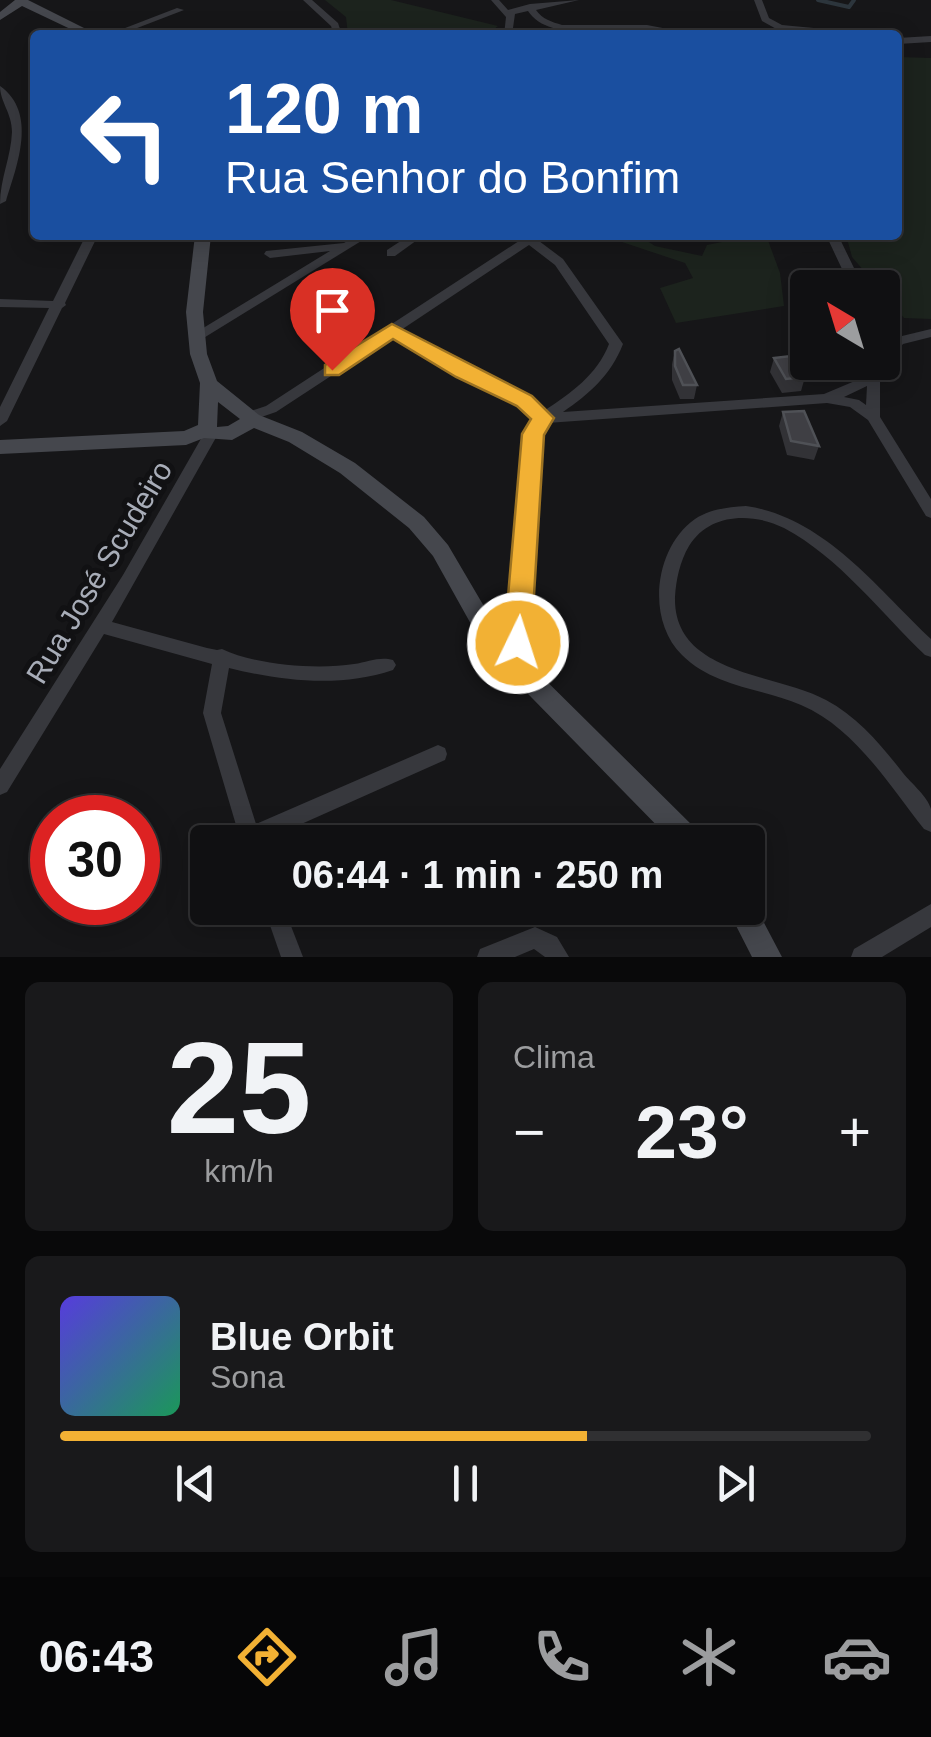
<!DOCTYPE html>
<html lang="pt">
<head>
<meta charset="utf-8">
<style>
  body { margin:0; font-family:Arial,sans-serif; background:#19191b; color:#f1f3f6; height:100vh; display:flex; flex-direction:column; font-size:38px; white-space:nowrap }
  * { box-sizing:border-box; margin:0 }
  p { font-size:32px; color:#9c9d9f }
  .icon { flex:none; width:55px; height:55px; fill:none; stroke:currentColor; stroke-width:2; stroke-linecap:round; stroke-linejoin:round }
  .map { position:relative; height:957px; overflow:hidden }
  .drawer { display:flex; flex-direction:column; gap:25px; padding:25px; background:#09090a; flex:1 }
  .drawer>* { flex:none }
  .top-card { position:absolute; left:30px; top:30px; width:872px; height:210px; border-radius:10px; box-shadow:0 5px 25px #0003,0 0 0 2px #303032; background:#1a4fa0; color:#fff; overflow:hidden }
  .needle { width:65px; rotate:322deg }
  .controls { position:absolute; left:790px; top:270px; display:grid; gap:20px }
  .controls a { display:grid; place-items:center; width:110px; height:110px; border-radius:10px; background:#101012; box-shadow:0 5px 25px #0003,0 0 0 2px #303032; font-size:50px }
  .speed { position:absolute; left:30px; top:795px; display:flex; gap:20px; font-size:50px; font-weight:700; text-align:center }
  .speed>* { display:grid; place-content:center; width:130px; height:130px; border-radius:50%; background:#101012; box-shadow:0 5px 25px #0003,0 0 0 2px #303032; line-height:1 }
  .speed .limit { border:15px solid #d22; background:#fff; color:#111 }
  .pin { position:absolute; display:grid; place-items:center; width:85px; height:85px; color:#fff; margin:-102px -42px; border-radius:50% 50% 50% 0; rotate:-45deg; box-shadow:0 0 10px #0007 }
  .pin .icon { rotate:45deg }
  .me { position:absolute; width:110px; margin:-55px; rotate:4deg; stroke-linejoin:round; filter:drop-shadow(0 0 8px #0008) }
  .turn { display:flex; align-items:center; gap:35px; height:210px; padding:0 30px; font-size:45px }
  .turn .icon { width:130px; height:130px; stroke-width:2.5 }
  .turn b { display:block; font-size:70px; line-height:85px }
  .big { font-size:75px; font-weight:700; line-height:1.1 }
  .drawer .tile { flex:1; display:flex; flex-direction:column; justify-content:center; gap:15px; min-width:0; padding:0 35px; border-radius:15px; background:#19191b }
  .drawer .dial { align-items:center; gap:0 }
  .dial b { font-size:130px; line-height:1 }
  .song { display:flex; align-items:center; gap:30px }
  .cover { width:120px; height:120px; border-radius:15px; background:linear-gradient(135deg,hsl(250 70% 55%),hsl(150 70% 35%)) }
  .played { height:10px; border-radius:5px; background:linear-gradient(90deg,#f2b134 65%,#303032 65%) }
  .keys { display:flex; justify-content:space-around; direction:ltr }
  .heat { display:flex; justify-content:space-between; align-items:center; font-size:55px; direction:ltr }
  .drawer .tiles { flex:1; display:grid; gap:25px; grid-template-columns:1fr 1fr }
  .tile:last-child { grid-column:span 2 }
  .trip { position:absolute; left:190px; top:825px; width:575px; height:100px; border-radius:10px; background:#101012; box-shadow:0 5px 25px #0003,0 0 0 2px #303032; font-weight:700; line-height:100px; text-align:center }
  .tab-bar { display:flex; height:160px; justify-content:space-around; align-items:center; background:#060607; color:#9c9d9f }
  .tab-bar .icon { width:70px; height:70px }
  .tab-bar .selected { color:#f2b134 }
  .tab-bar b { font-size:45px; color:#f1f3f6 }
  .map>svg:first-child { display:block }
</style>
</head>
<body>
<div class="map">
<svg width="931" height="957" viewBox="0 0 931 957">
  <rect width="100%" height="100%" fill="#161618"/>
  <!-- green -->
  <g fill="#1c231d">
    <polygon points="325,0 391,0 498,26 486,35 348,35 346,17"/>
    <polygon points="898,57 931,58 931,319 904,318 883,293 882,288 878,287 852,257 846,235 898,235"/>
    <polygon points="601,235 638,235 655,246 702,256 707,245 742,238 742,235 766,235 780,273 784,306 676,323 660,288 693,278 685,263"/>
  </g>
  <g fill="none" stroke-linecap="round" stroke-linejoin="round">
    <!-- stream -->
    <polyline stroke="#2c353c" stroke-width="4" points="818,0 849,7 854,0"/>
    <!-- street -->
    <g fill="#37383d" fill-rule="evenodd">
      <polygon points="303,0 312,0 338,23 342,35 334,35 331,26"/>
      <path d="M 491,0 L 499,0 L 508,10 L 530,4 L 579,0 L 536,10 C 542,19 552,22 562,25 L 647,25 L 699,35 C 680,35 662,31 643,30 C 611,28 549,43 528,11 L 515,14 L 512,35 L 504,35 L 506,17 Z"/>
      <polygon points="754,0 762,0 769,18 782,25 856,32 860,35 780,31 762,21"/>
      <polygon points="177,8 184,10 119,35 107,35"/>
      <polygon points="931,36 931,42 898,44 898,38"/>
      <polygon points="35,65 35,71 30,71 30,67"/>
      <path d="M 0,86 C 38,113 17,165 6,201 L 0,204 C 0,179 11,157 12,132 C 12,113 0,102 0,86 Z"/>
      <polygon points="86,235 98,235 65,303 66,305 62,308 7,421 0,426 0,407 49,308 0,307 0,299 53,301"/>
      <polygon points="357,235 371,235 202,339 192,339 190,336 330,251 270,258 264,254 266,251 344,243"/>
      <polygon points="410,235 424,235 395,256 387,256 387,250"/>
      <path d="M 518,235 L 531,235 L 563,259 L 623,344 C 611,375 589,394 563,412 L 824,394 L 862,378 L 874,362 L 882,362 L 882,351 L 891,341 L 882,324 L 882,307 L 886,308 L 902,336 L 931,329 L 931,337 L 903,344 L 880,373 L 880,417 L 931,499 L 931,518 L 926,516 L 868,420 L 850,407 L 827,403 L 547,423 L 540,434 L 527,643 L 538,676 L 535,681 L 529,684 L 523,681 L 509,643 L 526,434 L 535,419 L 520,404 L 458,375 L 392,336 L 276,412 L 250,421 L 243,416 L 245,413 L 266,406 L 522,239 ZM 529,245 L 555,265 L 609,344 C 597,375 571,393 544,411 L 530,398 L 468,369 L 401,330 ZM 867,386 L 866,405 L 859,400 L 844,397 Z"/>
      <polygon points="681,235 693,235 694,237 688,240"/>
      <polygon points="826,235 838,235 854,268 869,288 856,288 842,269"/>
      <path d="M 211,429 L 218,434 L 112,622 L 207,648 L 217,650 L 222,649 C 255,665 317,670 354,664 C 368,662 380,656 393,660 L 396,665 L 393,670 C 340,688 282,681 229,668 L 221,713 L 256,824 L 438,745 L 445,748 L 447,754 L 445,760 L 261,842 L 241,842 L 203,713 L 212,664 L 104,634 L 7,792 L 0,795 L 0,769 L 123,575 L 206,430 Z"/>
      <path d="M 746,506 C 824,517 877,588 931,639 L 931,657 L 925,655 C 881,613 839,557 784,528 C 752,512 709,513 689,546 C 680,561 676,580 675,597 C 673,675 776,673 826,700 C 858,717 882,746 903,773 C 911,783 928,797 931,809 C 931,815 931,825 931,832 L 924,829 C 889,785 855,728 801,705 C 761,688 714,687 682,655 C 646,620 654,548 695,519 C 710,509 729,507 746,506 Z"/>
      <polygon points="931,904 931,927 882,957 851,957 854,949"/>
      <polygon points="264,908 284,908 303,957 281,957"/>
      <polygon points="535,927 557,937 569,957 545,957 534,949 515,957 477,957 480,949"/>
    </g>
    <!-- secondary -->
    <g fill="#45474d" fill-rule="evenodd">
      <polygon points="15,0 28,0 98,35 83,35 22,6 0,20 0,12"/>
      <path d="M 195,235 L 211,235 L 203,312 L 207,354 L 217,381 L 259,415 L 302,432 L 355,463 L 424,517 L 448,545 L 502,637 L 700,833 L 704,842 L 673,842 L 486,651 L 433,556 L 409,528 L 340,473 L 289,442 L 254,428 L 232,440 L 204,438 L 186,445 L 0,454 L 0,440 L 184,431 L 198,425 L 200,383 L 190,354 L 186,312 ZM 218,402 L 240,419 L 228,426 L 217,427 Z"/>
      <polygon points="748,897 751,898 782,957 752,957 727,908 748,908"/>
    </g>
  </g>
  <!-- wall -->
  <g fill="#323236">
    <polygon points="675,351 697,385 694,399 680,399 672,380 672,364"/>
    <polygon points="774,358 805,377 801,391 782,393 770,372"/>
    <polygon points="783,412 819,446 814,460 787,455 779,426"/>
  </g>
  <!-- building -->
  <g fill="#3f3f44" stroke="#4f5156" stroke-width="2.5">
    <polygon points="679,349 697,385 683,385 675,366 675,351"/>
    <polygon points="791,356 805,377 786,379 774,358"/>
    <polygon points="804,411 819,446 791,441 783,412"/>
  </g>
  <!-- route -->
  <polygon fill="#f2b134" stroke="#9d7322" stroke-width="2.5" points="392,324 532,396 554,418 544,435 531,643 527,651 518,654 508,651 504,643 522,434 531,419 517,406 456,377 393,339 339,375 325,375 325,365"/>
  <g text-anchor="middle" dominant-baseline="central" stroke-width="10" stroke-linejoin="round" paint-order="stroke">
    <!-- street labels -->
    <g font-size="30" fill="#a8adb8" stroke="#111113">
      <text transform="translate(99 572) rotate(-59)">Rua José Scudeiro</text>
    </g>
  </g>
</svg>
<div class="controls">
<a><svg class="needle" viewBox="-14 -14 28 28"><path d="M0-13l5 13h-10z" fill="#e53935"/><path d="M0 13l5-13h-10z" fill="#9c9d9f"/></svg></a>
</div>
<div class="speed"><div class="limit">30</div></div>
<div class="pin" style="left:332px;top:370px;background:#d93025"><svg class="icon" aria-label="arrive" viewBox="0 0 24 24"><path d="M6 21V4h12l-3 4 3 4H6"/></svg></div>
<svg class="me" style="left:518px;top:643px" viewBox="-20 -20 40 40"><circle r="17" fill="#f2b134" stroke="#fff" stroke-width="3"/><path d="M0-11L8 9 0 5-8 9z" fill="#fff"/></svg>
<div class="trip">06:44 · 1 min · 250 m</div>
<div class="top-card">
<div class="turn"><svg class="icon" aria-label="left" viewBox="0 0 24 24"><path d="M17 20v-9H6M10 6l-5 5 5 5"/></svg><div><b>120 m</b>Rua Senhor do Bonfim</div></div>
</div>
</div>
<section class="drawer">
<div class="tiles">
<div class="tile dial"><b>25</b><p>km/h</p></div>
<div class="tile"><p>Clima</p>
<div class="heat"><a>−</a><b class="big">23°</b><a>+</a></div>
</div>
<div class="tile">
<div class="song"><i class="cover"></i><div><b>Blue Orbit</b><p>Sona</p></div></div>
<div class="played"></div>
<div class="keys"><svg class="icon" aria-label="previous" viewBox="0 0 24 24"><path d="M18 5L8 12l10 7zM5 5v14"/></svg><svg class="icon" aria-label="pause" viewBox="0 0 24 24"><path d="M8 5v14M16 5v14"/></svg><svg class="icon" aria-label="next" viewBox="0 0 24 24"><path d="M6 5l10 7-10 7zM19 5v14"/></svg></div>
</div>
</div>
</section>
<nav class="tab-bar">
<b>06:43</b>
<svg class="icon selected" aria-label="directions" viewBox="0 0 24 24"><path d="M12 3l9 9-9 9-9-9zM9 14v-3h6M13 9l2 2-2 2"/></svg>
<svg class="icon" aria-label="music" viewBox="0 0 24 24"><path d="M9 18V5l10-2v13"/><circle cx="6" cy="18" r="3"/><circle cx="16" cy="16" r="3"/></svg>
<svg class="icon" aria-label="phone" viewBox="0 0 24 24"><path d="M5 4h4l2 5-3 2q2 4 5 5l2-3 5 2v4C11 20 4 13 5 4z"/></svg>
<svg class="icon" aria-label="climate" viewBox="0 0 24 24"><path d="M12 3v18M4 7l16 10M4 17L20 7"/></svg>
<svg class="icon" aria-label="car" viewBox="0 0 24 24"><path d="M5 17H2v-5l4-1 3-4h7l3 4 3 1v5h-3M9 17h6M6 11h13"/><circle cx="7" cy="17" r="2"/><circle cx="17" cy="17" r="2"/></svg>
</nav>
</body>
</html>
